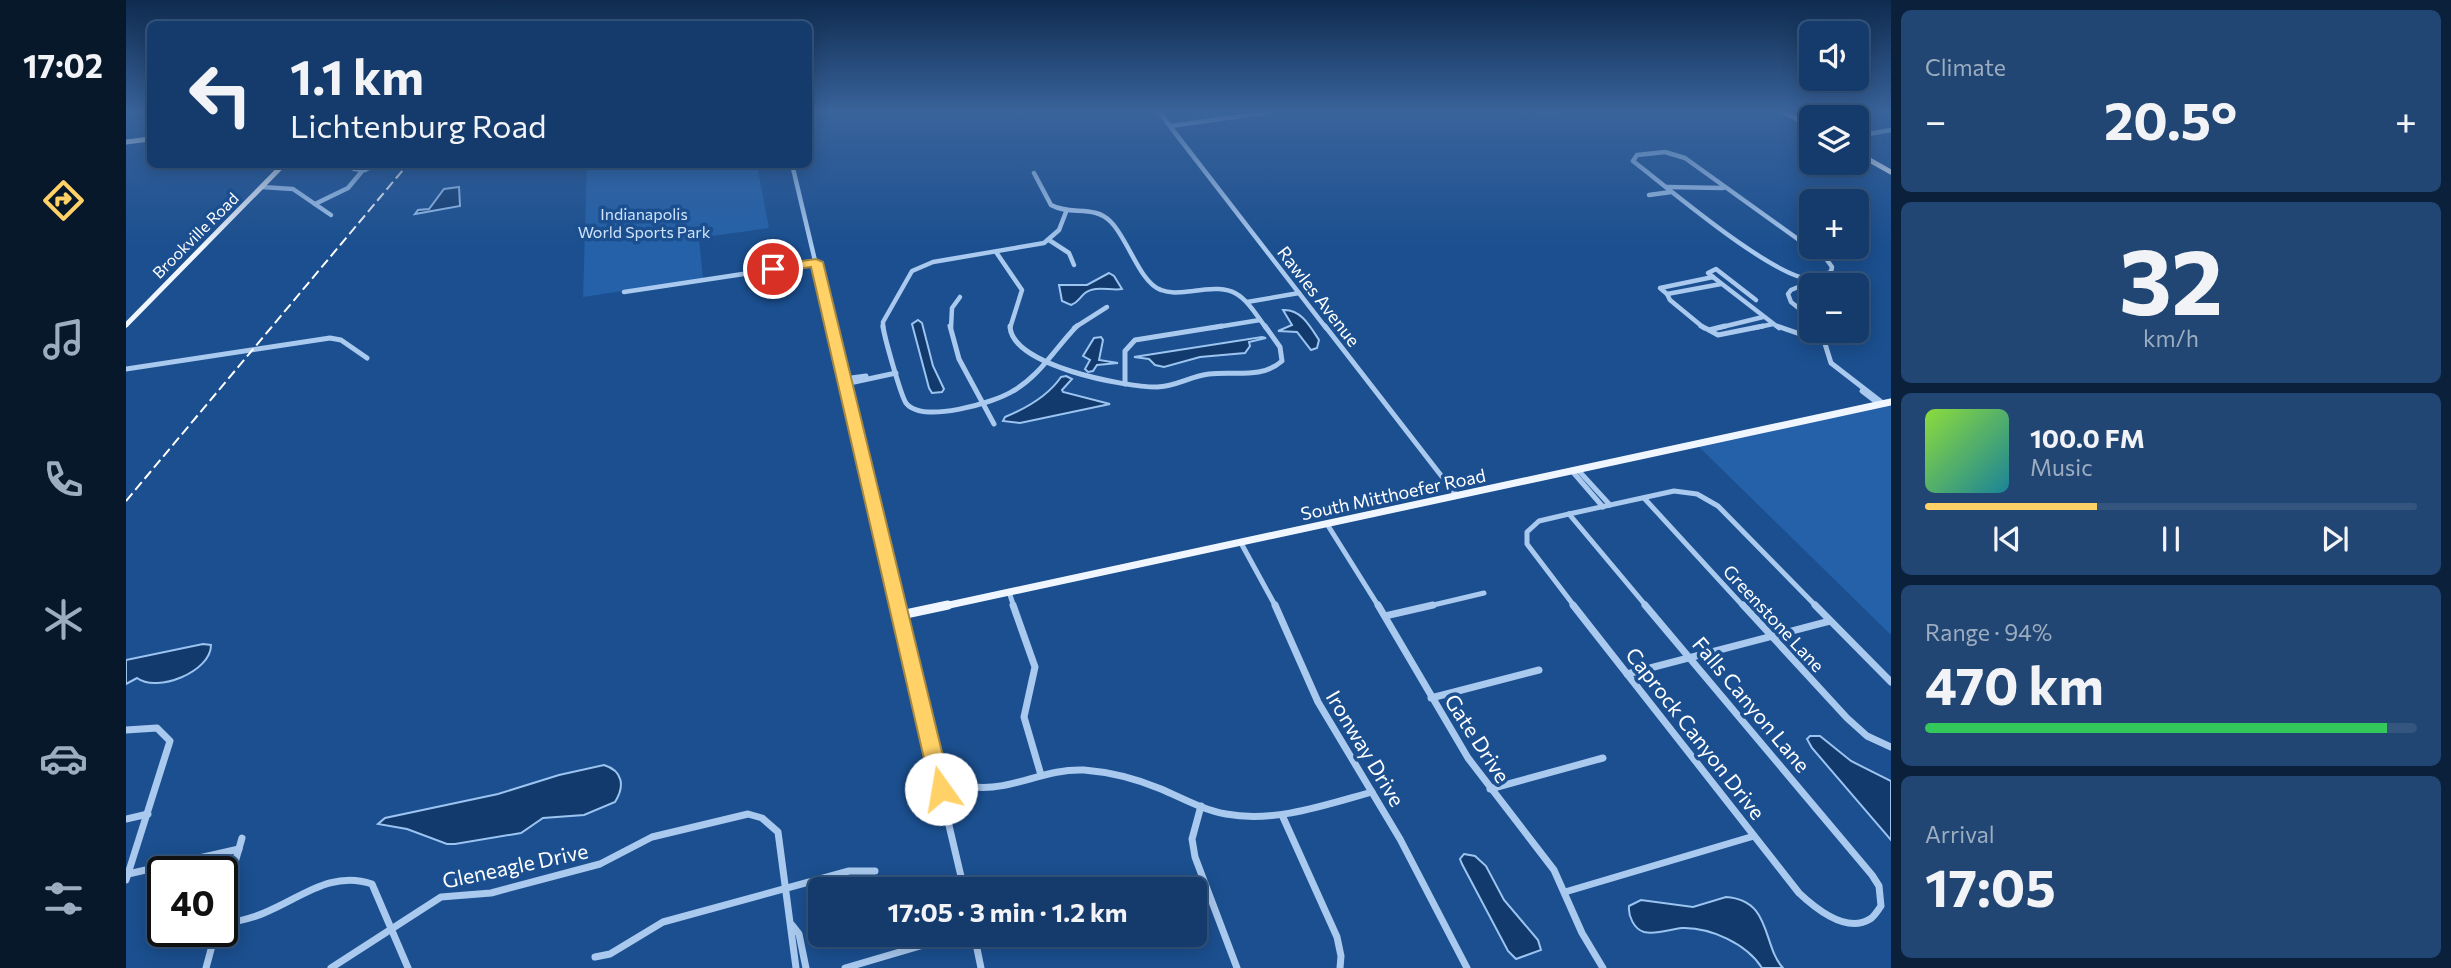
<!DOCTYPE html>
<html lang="en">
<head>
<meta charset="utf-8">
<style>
  body { margin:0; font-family:Commissioner,sans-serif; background:#214673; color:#f1f3f6; height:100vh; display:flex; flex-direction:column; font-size:26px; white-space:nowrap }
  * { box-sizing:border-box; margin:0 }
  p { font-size:23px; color:#9dadc1 }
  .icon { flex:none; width:38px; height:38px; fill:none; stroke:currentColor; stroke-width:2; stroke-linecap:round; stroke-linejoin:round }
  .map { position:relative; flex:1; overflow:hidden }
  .side { display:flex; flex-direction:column; gap:10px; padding:10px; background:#0b203b; width:560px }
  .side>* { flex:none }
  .guide { position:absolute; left:21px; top:21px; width:665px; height:147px; border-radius:10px; box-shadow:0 4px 18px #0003,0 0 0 2px #33557e; background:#143b6b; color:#f1f3f6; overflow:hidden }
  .fabs { position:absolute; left:1673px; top:21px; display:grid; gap:14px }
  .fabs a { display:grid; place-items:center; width:70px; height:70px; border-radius:10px; background:#143b6b; box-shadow:0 4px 18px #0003,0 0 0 2px #33557e; font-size:35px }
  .speed { position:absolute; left:21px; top:856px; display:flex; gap:14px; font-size:35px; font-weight:700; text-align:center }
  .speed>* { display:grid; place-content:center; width:91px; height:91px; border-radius:50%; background:#143b6b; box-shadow:0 4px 18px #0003,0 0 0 2px #33557e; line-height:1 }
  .speed .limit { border:4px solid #111; border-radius:10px; background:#fff; color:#111 }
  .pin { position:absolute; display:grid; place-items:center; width:60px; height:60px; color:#fff; margin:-30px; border:4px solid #fff; border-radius:50%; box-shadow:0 2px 7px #0007 }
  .me { position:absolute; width:77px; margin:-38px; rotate:347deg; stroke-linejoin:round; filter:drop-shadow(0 0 5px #0008) }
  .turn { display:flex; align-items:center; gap:24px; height:147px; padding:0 28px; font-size:32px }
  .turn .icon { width:91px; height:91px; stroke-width:2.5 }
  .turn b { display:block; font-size:49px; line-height:60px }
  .big { font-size:52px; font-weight:700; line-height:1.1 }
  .side .tile { flex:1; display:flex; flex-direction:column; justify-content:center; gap:10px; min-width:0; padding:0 24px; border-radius:10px; background:#214673 }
  .side .dial { align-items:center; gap:0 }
  .dial b { font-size:91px; line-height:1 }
  .song { display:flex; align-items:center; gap:21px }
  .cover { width:84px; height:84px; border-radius:10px; background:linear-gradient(135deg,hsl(90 70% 55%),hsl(190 70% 35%)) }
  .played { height:7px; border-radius:4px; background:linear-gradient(90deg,#ffd166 35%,#33557e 35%) }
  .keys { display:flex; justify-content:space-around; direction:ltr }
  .heat { display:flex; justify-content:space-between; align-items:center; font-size:38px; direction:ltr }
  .charge { height:10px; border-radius:5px; background:linear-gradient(90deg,#34c759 94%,#33557e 0) }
  .trip { position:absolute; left:682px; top:877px; width:399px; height:70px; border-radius:10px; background:#143b6b; box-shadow:0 4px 18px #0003,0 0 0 2px #33557e; font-weight:700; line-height:70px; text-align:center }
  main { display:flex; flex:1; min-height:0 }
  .dock { display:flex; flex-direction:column; width:126px; justify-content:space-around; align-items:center; background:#08182b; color:#9dadc1 }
  .dock .icon { width:49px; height:49px }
  .dock .current { color:#ffd166 }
  .dock b { font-size:32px; color:#f1f3f6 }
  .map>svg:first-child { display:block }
</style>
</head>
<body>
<main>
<nav class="dock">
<b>17:02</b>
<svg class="icon current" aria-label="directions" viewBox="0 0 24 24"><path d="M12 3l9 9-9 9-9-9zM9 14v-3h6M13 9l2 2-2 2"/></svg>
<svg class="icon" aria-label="music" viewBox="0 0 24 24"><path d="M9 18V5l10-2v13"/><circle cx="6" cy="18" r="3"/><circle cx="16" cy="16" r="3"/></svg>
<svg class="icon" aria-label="phone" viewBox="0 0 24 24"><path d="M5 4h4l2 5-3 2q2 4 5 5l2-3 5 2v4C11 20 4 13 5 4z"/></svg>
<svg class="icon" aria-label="climate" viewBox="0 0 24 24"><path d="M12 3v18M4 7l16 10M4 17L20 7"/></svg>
<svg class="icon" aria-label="car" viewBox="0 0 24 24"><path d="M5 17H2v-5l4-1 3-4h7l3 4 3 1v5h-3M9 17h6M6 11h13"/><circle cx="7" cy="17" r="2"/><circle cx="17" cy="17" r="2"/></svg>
<svg class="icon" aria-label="filters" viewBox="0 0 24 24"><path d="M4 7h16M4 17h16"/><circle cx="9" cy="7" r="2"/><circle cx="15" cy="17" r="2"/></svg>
</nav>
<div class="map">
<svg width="1765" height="968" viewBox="0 0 1765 968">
  <rect width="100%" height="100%" fill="#1b4f8f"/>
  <!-- green -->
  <g fill="#2461a8">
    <polygon points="565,164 566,167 631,165 643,228 573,238 577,279 457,297 461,165"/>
    <polygon points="1765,402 1765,635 1570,444"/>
  </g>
  <!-- water -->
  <g fill="#123a6d" stroke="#9cc4f0" stroke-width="2">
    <polygon points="333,187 334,206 289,214 292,210 303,209 318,189"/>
    <path d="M 983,273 L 988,276 L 996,289 C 985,291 969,285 959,293 C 953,298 953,302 945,305 L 936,301 L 933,285 L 961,285 Z"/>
    <path d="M 1157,310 C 1175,309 1184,326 1193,340 L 1191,348 L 1185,350 L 1171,332 L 1152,331 L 1166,325 Z"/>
    <polygon points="792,320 796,323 807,366 818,389 816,392 806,393 803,388 786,324"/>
    <polygon points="975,337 977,340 973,360 992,363 971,365 967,371 962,372 959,369 964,360 957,356 968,338"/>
    <polygon points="1136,337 1140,338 1123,342 1124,346 1119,353 1074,357 1038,367 1029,365 1023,359 1008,357"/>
    <path d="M 940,376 L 946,379 L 936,390 L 937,392 L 984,404 L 894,423 L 877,421 L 879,417 C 901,408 922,396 935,377 Z"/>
    <path d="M 77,644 L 85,645 C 85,672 31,693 11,678 L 0,684 L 0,660 Z"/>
    <polygon points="1684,736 1694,736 1725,761 1765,781 1765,840 1686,748 1681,739"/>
    <path d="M 478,765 C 497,771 499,786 489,802 L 458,815 L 417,818 L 395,833 L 329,844 L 321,844 L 281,829 L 252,824 L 259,818 L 372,794 L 433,775 Z"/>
    <polygon points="1338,854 1349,856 1360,866 1378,900 1412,940 1415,950 1390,959 1382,951 1336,864 1334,859"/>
    <path d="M 1600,897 C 1646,900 1636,945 1657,968 L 1636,968 C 1621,944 1584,927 1556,928 C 1544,929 1531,935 1518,932 C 1508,929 1502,916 1503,906 L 1515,900 L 1567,907 Z"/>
  </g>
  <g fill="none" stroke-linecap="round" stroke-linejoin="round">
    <!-- minor-far2 -->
    <g stroke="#a9c9ee" stroke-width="4.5">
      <polyline points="1033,112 1200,328"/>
      <polyline points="1419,112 1430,112"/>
      <polyline points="1044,126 1144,112"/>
      <polyline points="1731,136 1765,130"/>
      <path d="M 1539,152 L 1559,158 L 1701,260 L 1706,267 L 1705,272 C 1699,274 1691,279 1685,279 C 1647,278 1541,187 1507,161 L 1511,155 Z"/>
      <polyline points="228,164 228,169 239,170 250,164"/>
      <polyline points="377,164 377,167 382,167"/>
      <polyline points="666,164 705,328"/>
      <path d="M 908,173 L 925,205 C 945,216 968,204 985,222 C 1002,239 1014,283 1035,290 C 1045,294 1056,292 1067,291 C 1111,284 1116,294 1140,328"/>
      <polyline points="136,187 167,189 205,215"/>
      <polyline points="1541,187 1597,188"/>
      <polyline points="1523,195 1545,192"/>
      <polyline points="189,204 222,188 237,170"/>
      <polyline points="923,240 943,253 948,265"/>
      <polyline points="870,252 896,290 884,328"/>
      <polyline points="1587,277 1653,328"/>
      <polyline points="1587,277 1582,273 1590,269 1630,300"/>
      <polyline points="498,292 690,263"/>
      <polyline points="1541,294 1534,288 1587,277"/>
      <polyline points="1121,302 1173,293"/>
      <polyline points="1685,318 1665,302 1662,294 1665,290 1689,280"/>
      <polyline points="757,328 757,322 786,271 807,262 918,243 933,230 940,212"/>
      <polyline points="825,328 826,308 834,297"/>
      <polyline points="948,328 981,307"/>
      <polyline points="1085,328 1134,320"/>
      <polyline points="1578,328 1544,300 1541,294 1595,284"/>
      <polyline points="1592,328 1637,317"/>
      <polyline points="1628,328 1647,324"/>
    </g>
    <!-- minor-far1 -->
    <g stroke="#a9c9ee" stroke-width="5">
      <polyline points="704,326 771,607"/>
      <path d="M 757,326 C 758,336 775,396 780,403 C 796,424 868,403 887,391 C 914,376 930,347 951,326"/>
      <polyline points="824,326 833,359 868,424"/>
      <path d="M 884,326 C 885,366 999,387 1031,387 C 1049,387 1065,376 1083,374 C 1108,371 1136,379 1156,361 L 1154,347 L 1139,326"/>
      <polyline points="1199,326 1331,496"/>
      <polyline points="1575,326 1583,330"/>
      <polyline points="1599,326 1583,330 1592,335 1637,326"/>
      <polyline points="1651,326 1697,342"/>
      <polyline points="1695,331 1705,363 1758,404"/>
      <polyline points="0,369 204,338 215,340 241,358"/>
      <polyline points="718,379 740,376"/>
      <polyline points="719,384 770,373"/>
      <polyline points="999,384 999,351 1009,340 1096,326"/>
      <polyline points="1736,391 1753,404"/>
      <polyline points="1452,470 1484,505"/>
      <polyline points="1446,471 1477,507"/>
      <polyline points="1518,498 1618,607"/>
      <polyline points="1443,514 1521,607"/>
      <polyline points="1443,514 1413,521 1401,532 1401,544 1449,607"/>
      <polyline points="1443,514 1548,491 1571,494 1592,506 1691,607"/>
      <polyline points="1201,524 1253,607"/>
      <polyline points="1115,543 1150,607"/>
      <polyline points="883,592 888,607"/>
      <polyline points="1299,607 1358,593"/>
    </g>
    <!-- minor -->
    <g stroke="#a9c9ee" stroke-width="7">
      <polyline points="771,605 838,889"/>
      <polyline points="887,605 909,667 898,717 915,775"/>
      <polyline points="1149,605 1192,702 1274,839 1341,968"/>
      <polyline points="1252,605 1342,758 1428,870 1456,933 1477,968"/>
      <path d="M 1447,605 L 1673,893 C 1689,908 1720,934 1744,919 C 1748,917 1752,910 1755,906 L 1753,886 L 1746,875 L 1519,605"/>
      <polyline points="1617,605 1721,718 1741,736 1765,747"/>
      <polyline points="1689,605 1765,682"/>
      <polyline points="1259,616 1307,605"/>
      <polyline points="1501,674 1704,621"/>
      <polyline points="1305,698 1413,670"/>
      <polyline points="0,730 31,728 44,741 0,880"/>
      <path d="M 848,787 C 886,791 919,768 958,770 C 984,772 1011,779 1035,789 C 1056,798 1077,810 1100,814 C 1149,823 1199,805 1246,792"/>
      <polyline points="1364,789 1477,758"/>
      <polyline points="1075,806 1066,839 1069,857 1111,968"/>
      <polyline points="1156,815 1211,937 1215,956 1214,968"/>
      <polyline points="0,819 22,814"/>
      <polyline points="2,874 113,849"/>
      <polyline points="1439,892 1628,836"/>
      <polyline points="96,908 116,838"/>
      <path d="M 96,925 C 110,921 125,919 138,913 C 175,898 205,870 246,884 L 282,968"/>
      <polyline points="666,925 673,934 680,968"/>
      <polyline points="848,934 855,968"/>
      <polyline points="469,957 484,954 537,922 723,871 749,871"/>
      <polyline points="80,968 90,931"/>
      <polyline points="205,968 315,897 365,893 474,864 526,837 622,814 636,818 652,832 670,968"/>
      <polyline points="719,968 835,934"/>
    </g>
    <!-- major-far2 -->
    <g stroke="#f0f6ff" stroke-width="5">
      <polyline points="1659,112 1685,127"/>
      <polyline points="0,142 24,139"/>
      <polyline points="1731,153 1765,172"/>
      <polyline points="0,325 158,164"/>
    </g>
    <!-- major-far1 -->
    <polyline stroke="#f0f6ff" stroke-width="7" points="814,607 1765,402"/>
    <!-- major -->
    <polyline stroke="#f0f6ff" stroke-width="9" points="775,615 822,605"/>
    <!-- rail -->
    <polyline stroke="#fff" stroke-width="2" stroke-dasharray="10 4.5" stroke-linecap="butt" points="0,501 282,164"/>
  </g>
  <!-- sky -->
  <linearGradient id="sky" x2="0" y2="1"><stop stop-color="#0f2b4f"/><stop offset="0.45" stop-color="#39639b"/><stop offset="1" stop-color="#39639b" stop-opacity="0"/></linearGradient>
  <rect width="1765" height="248" fill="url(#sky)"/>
  <!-- route -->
  <polygon fill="#ffd166" stroke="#a68842" stroke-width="2" points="690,259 697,262 825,789 822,796 815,799 808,796 805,789 685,267 647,273 641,269 647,265"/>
  <g text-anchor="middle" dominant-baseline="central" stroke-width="7" stroke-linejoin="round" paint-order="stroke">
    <!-- far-park labels -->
    <g font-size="16" fill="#cfe3fa" stroke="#1b4f8f">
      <text x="518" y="213">Indianapolis<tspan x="518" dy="18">World Sports Park</tspan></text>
    </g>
    <!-- far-street labels -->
    <g font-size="16" fill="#fff" stroke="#1b4f8f">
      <text transform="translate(69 235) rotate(-45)">Brookville Road</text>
    </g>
    <!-- street labels -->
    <g font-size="18" fill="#fff" stroke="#1b4f8f">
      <text transform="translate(1193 296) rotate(52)">Rawles Avenue</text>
      <text transform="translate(1267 494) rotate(-12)">South Mitthoefer Road</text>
      <text transform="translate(1648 618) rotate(47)">Greenstone Lane</text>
    </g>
    <!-- near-street labels -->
    <g font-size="21" fill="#fff" stroke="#1b4f8f">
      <text transform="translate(1626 704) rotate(50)">Falls Canyon Lane</text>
      <text transform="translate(1570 733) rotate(52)">Caprock Canyon Drive</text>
      <text transform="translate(1352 738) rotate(57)">Gate Drive</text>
      <text transform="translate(1240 748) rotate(59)">Ironway Drive</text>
      <text transform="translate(389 865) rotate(-12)">Gleneagle Drive</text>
    </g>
  </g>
</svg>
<div class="fabs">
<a><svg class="icon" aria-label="sound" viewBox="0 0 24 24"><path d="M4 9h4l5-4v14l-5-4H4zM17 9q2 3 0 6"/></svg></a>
<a><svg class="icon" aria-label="layers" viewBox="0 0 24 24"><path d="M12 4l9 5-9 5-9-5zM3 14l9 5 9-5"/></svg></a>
<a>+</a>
<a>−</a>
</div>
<div class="speed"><div class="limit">40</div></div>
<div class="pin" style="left:647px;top:269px;background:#d93025"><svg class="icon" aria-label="arrive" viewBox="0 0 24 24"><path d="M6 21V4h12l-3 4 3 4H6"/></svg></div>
<svg class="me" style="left:815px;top:789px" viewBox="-20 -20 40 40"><circle r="19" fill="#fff"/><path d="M0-13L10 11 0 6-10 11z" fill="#ffd166"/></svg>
<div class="trip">17:05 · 3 min · 1.2 km</div>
<div class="guide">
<div class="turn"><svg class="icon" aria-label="left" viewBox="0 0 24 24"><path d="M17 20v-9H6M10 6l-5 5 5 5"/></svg><div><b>1.1 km</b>Lichtenburg Road</div></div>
</div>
</div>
<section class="side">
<div class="tile"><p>Climate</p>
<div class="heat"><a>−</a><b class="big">20.5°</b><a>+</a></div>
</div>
<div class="tile dial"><b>32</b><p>km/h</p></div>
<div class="tile">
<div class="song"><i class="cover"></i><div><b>100.0 FM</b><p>Music</p></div></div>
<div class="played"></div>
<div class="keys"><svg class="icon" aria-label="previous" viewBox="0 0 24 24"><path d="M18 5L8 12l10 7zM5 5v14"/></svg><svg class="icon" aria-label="pause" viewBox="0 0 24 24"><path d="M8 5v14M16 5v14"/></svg><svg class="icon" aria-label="next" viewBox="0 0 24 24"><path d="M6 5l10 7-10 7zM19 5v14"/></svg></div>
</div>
<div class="tile"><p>Range · 94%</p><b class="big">470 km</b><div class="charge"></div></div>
<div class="tile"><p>Arrival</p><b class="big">17:05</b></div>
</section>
</main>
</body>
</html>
